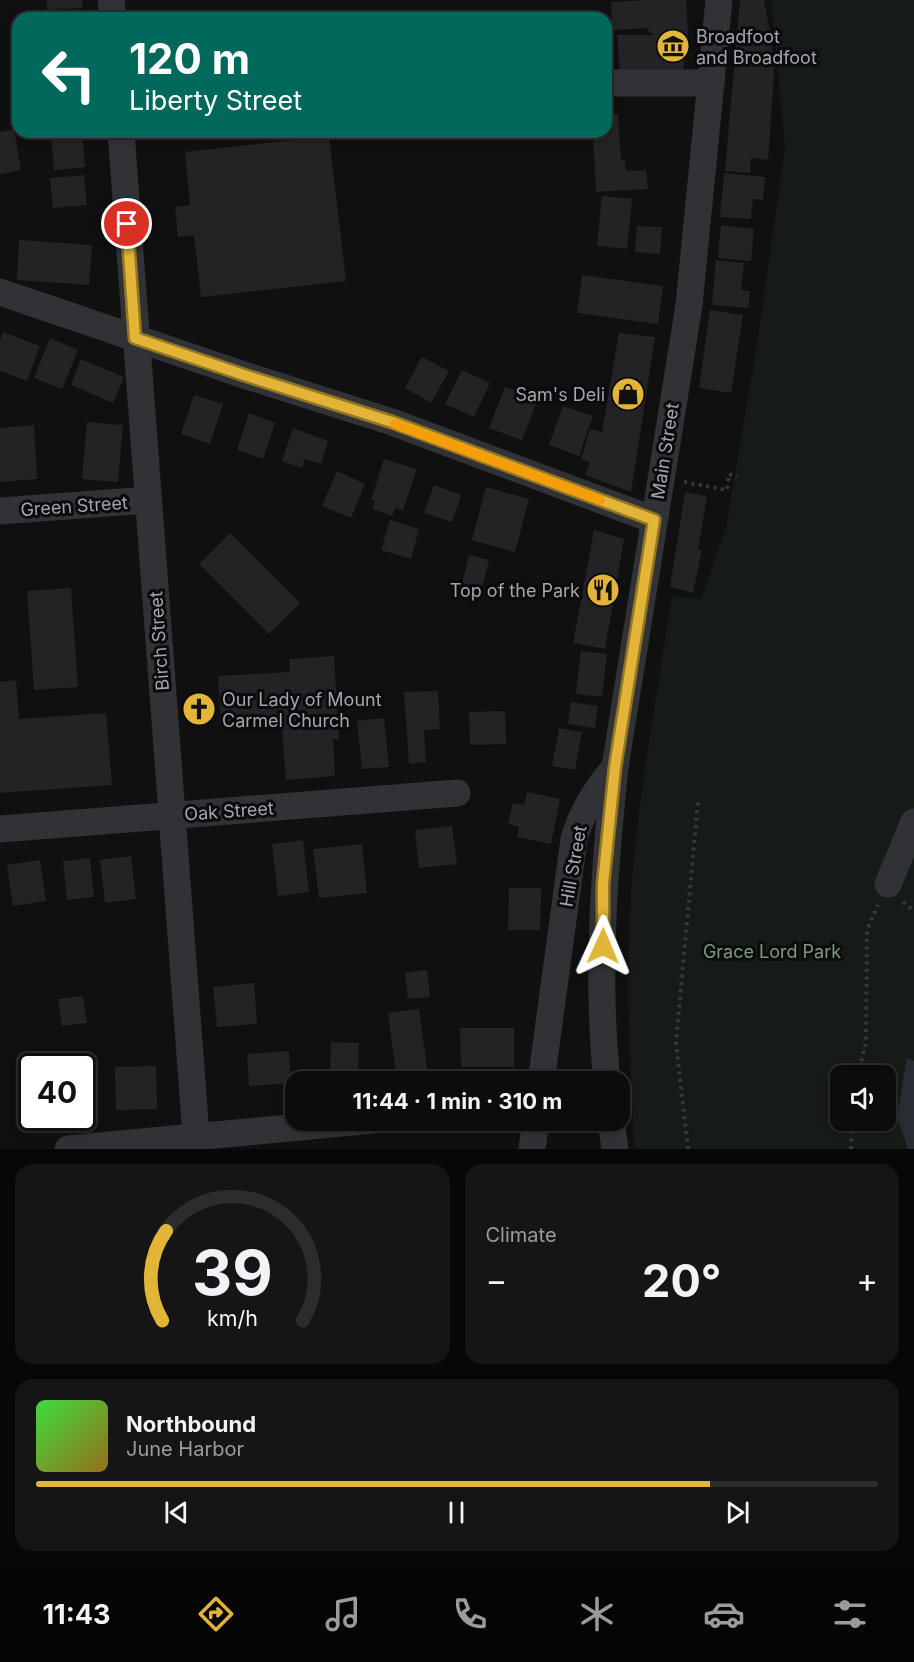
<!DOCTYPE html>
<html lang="en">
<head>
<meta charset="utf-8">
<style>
  body { margin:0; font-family:Inter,sans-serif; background:#151516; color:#f1f3f6; height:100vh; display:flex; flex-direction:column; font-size:22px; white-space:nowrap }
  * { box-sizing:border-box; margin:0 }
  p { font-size:20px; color:#9a9b9d }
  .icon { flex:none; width:33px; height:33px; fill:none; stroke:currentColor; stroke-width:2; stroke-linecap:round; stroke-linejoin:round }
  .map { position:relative; height:1149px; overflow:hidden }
  .sheet { display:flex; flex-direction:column; gap:15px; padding:15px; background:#070707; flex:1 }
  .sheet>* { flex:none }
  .top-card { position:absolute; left:12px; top:12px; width:600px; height:126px; border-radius:18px; box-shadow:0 3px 9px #0003,0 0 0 2px #2c2c2e; background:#00695c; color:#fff; overflow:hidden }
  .tools { position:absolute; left:830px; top:1065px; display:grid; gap:12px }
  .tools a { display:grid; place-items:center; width:66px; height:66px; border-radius:12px; background:#0c0c0d; box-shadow:0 3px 9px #0003,0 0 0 2px #2c2c2e; font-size:30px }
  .speed { position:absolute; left:18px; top:1053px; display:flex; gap:12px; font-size:30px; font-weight:700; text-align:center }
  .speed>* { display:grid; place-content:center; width:78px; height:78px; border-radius:50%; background:#0c0c0d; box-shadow:0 3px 9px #0003,0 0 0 2px #2c2c2e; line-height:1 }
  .speed .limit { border:3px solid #111; border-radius:9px; background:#fff; color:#111 }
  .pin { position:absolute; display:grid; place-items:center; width:51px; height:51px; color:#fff; margin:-26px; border:3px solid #fff; border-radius:50%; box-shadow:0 2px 6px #0007 }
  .me { position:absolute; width:66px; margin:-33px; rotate:1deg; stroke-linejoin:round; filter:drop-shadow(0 0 4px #0008) }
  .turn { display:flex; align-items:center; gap:21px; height:126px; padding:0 18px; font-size:27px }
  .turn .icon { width:78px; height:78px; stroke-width:2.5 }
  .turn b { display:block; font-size:42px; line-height:51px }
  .big { font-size:45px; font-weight:700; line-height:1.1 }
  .sheet .card { flex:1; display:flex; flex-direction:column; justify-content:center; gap:9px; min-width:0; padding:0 21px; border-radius:18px; background:#151516 }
  .sheet .dial { align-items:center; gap:0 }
  .dial svg { height:156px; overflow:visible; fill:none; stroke:#2c2c2e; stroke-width:7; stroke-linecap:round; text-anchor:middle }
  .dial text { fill:#f1f3f6; stroke:none }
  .song { display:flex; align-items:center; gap:18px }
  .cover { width:72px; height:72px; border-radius:9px; background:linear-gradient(135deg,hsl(120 70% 55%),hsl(40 70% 35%)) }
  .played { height:6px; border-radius:3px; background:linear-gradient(90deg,#e2b437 80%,#2c2c2e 80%) }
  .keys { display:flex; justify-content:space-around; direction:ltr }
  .heat { display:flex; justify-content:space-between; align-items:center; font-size:33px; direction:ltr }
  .sheet .tiles { flex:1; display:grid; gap:15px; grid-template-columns:1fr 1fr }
  .card:last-child { grid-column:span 2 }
  .trip { position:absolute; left:285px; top:1071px; width:345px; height:60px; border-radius:18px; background:#0c0c0d; box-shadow:0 3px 9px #0003,0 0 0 2px #2c2c2e; font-weight:700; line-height:60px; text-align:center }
  .tab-bar { display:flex; height:96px; justify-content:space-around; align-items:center; background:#050505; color:#9a9b9d }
  .tab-bar .icon { width:42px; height:42px }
  .tab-bar .selected { color:#e2b437 }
  .tab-bar b { font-size:27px; color:#f1f3f6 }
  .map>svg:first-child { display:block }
</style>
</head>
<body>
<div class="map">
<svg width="914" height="1149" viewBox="0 0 914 1149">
  <rect width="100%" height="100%" fill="#101011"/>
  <!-- green -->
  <path fill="#171b18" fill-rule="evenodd" d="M 771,0 L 914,0 L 914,1149 L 636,1149 L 634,1145 C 630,1061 625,977 631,894 C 638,794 657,695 672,596 L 701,599 L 726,527 L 755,358 L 785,148 ZM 840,1076 L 885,1076 L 885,1120 L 840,1120 Z"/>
  <!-- water -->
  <polygon fill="#282d33" points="907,1058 914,1061 914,1149 908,1149 897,1117"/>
  <!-- building -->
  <g fill="#232325">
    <polygon points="47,0 82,0 83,8 47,10"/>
    <polygon points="645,0 686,0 688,33 683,71 620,74 617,35 653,35 646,28 612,30 611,2"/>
    <polygon points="740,0 764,0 771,38 774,75 768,160 751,158 750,173 725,171"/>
    <polygon points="82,11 82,18 56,18 55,13"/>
    <polygon points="606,114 618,114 621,160 625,160 626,171 646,170 648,189 596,192 593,132 606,132"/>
    <polygon points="14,129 21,170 0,174 0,132"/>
    <polygon points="51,132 82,132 85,167 54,170"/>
    <polygon points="329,136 346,281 201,297 194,235 178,237 175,207 190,205 185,152"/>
    <polygon points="724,173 765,177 763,200 753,199 751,219 720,217"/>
    <polygon points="84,175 87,205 53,208 50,178"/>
    <polygon points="602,196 632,199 627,249 597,246"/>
    <polygon points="721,225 754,229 751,261 718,258"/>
    <polygon points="637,226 662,227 660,254 635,252"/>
    <polygon points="19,240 92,245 89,285 17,280"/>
    <polygon points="716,260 744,263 741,290 750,291 748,308 712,305"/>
    <polygon points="582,275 663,286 658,324 577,313"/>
    <polygon points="710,310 743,315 731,393 699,388"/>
    <polygon points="3,332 40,346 27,381 0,371 0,340"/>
    <polygon points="619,333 655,337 631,492 585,475 590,462 581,459 590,429 602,432"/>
    <polygon points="50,338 78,350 62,389 34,378"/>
    <polygon points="422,357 449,371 431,403 405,388"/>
    <polygon points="81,359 124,377 113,403 71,385"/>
    <polygon points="462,370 490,383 474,417 445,404"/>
    <polygon points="505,387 538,399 522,440 489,428"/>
    <polygon points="194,395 223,404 210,444 181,434"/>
    <polygon points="563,406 593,416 579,456 549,445"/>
    <polygon points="249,413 275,423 263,459 237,450"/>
    <polygon points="87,422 123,425 118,482 82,479"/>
    <polygon points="34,425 37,479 0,482 0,428"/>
    <polygon points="293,428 328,441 321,464 305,459 302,468 282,461"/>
    <polygon points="384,459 417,469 403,510 395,508 392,516 372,509 375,501 371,500"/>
    <polygon points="337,471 365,484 351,518 322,506"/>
    <polygon points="434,485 461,495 452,522 424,513"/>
    <polygon points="486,487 529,499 515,552 472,540"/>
    <polygon points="685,492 707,496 698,550 702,550 693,593 670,587"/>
    <polygon points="390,520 419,529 411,559 381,550"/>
    <polygon points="594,530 624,539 605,649 573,643"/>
    <polygon points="230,533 300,603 269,634 199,564"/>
    <polygon points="469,555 489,560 482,588 462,583"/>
    <polygon points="71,588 78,687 34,690 27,591"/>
    <polygon points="581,651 607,654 602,697 576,694"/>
    <polygon points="334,656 339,739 333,739 335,776 286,780 281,718 221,723 218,676 290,672 289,659"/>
    <polygon points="16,680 19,719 106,713 112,785 0,793 0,682"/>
    <polygon points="438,691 440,729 424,730 426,762 409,764 404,692"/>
    <polygon points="571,702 598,706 595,728 568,724"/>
    <polygon points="505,711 506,744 470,745 469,712"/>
    <polygon points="384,718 389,767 362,769 357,721"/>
    <polygon points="559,728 582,732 575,770 552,766"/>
    <polygon points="527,792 560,799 551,844 517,837 519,827 508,824 513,803 524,805"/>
    <polygon points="452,826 457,864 419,868 415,830"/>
    <polygon points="303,840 309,892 278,896 272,844"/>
    <polygon points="362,844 367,893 319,898 313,849"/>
    <polygon points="131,856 136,899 105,903 100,860"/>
    <polygon points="90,858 94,897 67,900 63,861"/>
    <polygon points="40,860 46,901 13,906 7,865"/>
    <polygon points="509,888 541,888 540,930 508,930"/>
    <polygon points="427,970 430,997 408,999 405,973"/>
    <polygon points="254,983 257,1024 217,1027 213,987"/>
    <polygon points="83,996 87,1023 62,1026 58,999"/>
    <polygon points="419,1009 428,1076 397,1080 388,1013"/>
    <polygon points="460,1028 514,1028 514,1067 461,1067"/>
    <polygon points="331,1042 359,1043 358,1082 330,1082"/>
    <polygon points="289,1051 291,1083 249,1086 247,1054"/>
    <polygon points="156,1066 157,1109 116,1110 115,1067"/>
    <polygon points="32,1077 32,1105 20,1084"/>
  </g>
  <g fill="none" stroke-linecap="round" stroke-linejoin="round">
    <!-- path -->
    <g stroke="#37383d" stroke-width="4" stroke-dasharray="3 4.5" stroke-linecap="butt">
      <polyline points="684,482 727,490 729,474 737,477"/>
      <polyline points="903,902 914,911"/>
      <polyline points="858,1076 866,1041 867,930 878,905"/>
      <polyline points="688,1149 676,1043 698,801"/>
      <polyline points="851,1149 852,1120"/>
    </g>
    <!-- minor -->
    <g stroke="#313236" stroke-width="27">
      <polyline points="111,0 113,18"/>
      <polyline points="606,83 711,83"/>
      <polyline points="121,132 197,1149"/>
      <polyline points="0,292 241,374 392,422 654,520"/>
      <polyline points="0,511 148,500"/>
      <polyline points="0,829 457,793"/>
      <polyline points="888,884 914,822"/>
      <path d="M 541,1082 L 574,839 C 582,811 596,789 615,767"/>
      <path d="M 607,1082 C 596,977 604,872 615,767 L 689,305 L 719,0"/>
      <polyline points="611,1120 615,1149"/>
      <polyline points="68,1149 373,1120"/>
      <polyline points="532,1149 536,1120"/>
    </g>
  </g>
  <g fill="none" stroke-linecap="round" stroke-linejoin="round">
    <!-- route casing -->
    <g stroke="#937524" stroke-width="15">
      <polyline id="route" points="127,224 135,338 241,374 392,422 654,520 615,767 603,884 603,946"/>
    </g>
    <!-- route -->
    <use href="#route" stroke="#e2b437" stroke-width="10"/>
    <!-- slow -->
    <polyline stroke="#f59e0b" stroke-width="10" points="395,424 600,500"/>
  </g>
  <!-- icons -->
  <defs>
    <g id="museum-disc" transform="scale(1.725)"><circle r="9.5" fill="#e2b437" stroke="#0b0b0c"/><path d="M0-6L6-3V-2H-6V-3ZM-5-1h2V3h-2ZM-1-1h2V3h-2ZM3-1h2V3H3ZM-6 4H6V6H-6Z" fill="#111"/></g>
    <g id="shop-disc" transform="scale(1.725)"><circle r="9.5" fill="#e2b437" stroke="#0b0b0c"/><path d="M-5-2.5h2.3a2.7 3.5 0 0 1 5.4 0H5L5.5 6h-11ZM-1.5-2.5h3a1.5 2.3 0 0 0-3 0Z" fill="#111"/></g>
    <g id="restaurant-disc" transform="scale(1.725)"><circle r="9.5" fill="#e2b437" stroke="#0b0b0c"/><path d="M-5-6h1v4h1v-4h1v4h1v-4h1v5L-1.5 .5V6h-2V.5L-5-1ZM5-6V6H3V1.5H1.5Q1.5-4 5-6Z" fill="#111"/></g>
    <g id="church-disc" transform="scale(1.725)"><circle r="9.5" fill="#e2b437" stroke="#0b0b0c"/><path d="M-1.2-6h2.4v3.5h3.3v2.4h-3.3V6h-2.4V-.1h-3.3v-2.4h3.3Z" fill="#111"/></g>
  </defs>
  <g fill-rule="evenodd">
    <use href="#museum-disc" x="673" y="46"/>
    <use href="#shop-disc" x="628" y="394"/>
    <use href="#restaurant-disc" x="603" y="590"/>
    <use href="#church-disc" x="199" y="709"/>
  </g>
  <g text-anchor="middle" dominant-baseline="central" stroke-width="6" stroke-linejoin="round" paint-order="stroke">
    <!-- poi labels -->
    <g font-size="18" fill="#a2a6b1" stroke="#0b0b0c" text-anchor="start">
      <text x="696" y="36">Broadfoot<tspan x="696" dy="21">and Broadfoot</tspan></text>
      <text x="605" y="394" text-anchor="end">Sam's Deli</text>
      <text x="580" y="590" text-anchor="end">Top of the Park</text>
      <text x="222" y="699">Our Lady of Mount<tspan x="222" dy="21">Carmel Church</tspan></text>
    </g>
    <!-- street labels -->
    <g font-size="18" fill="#a2a6b1" stroke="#0b0b0c">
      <text transform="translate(665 451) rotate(-81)">Main Street</text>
      <text transform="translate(74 506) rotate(-4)">Green Street</text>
      <text transform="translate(159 641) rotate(-94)">Birch Street</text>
      <text transform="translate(229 811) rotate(-4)">Oak Street</text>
      <text transform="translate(573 866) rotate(-80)">Hill Street</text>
    </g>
    <!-- park labels -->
    <g font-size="18" fill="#7a9b7e" stroke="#0b0b0c">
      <text x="772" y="951">Grace Lord Park</text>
    </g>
  </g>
</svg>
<div class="tools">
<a><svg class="icon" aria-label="sound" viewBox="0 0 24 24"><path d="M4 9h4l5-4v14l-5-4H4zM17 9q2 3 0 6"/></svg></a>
</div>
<div class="speed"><div class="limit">40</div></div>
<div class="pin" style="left:127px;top:224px;background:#d93025"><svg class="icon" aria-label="arrive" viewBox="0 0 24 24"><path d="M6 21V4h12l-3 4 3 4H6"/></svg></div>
<svg class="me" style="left:603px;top:946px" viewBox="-20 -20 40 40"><path d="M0-17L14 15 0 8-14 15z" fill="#e2b437" stroke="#fff" stroke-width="4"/></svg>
<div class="trip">11:44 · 1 min · 310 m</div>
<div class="top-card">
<div class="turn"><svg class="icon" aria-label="left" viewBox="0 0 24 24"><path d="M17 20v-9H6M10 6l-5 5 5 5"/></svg><div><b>120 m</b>Liberty Street</div></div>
</div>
</div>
<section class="sheet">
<div class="tiles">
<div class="card dial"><svg viewBox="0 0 100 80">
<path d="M14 69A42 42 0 1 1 86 69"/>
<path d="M14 69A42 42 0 0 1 16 23" stroke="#e2b437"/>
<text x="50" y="56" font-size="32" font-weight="700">39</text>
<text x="50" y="72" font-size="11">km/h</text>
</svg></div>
<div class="card"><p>Climate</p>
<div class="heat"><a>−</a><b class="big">20°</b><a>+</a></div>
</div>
<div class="card">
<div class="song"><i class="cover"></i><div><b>Northbound</b><p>June Harbor</p></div></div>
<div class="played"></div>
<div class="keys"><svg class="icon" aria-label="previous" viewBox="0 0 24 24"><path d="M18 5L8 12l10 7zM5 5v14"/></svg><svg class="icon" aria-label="pause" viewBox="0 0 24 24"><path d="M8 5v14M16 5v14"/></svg><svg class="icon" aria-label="next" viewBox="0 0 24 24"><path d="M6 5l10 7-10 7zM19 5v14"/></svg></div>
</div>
</div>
</section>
<nav class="tab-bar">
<b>11:43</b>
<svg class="icon selected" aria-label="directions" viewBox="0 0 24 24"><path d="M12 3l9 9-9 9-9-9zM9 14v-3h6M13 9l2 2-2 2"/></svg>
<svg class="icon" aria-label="music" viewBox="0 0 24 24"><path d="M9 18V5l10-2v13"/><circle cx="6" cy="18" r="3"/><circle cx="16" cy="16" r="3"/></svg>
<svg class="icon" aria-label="phone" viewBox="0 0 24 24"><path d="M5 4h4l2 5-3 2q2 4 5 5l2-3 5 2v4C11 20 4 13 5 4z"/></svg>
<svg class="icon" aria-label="climate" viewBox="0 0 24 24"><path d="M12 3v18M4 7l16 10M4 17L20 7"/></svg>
<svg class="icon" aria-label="car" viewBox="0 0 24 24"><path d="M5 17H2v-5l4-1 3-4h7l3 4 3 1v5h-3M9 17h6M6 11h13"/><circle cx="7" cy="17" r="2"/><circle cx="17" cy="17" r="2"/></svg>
<svg class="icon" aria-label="filters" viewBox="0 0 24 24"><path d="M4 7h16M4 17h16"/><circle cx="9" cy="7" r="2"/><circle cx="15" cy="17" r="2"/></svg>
</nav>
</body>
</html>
